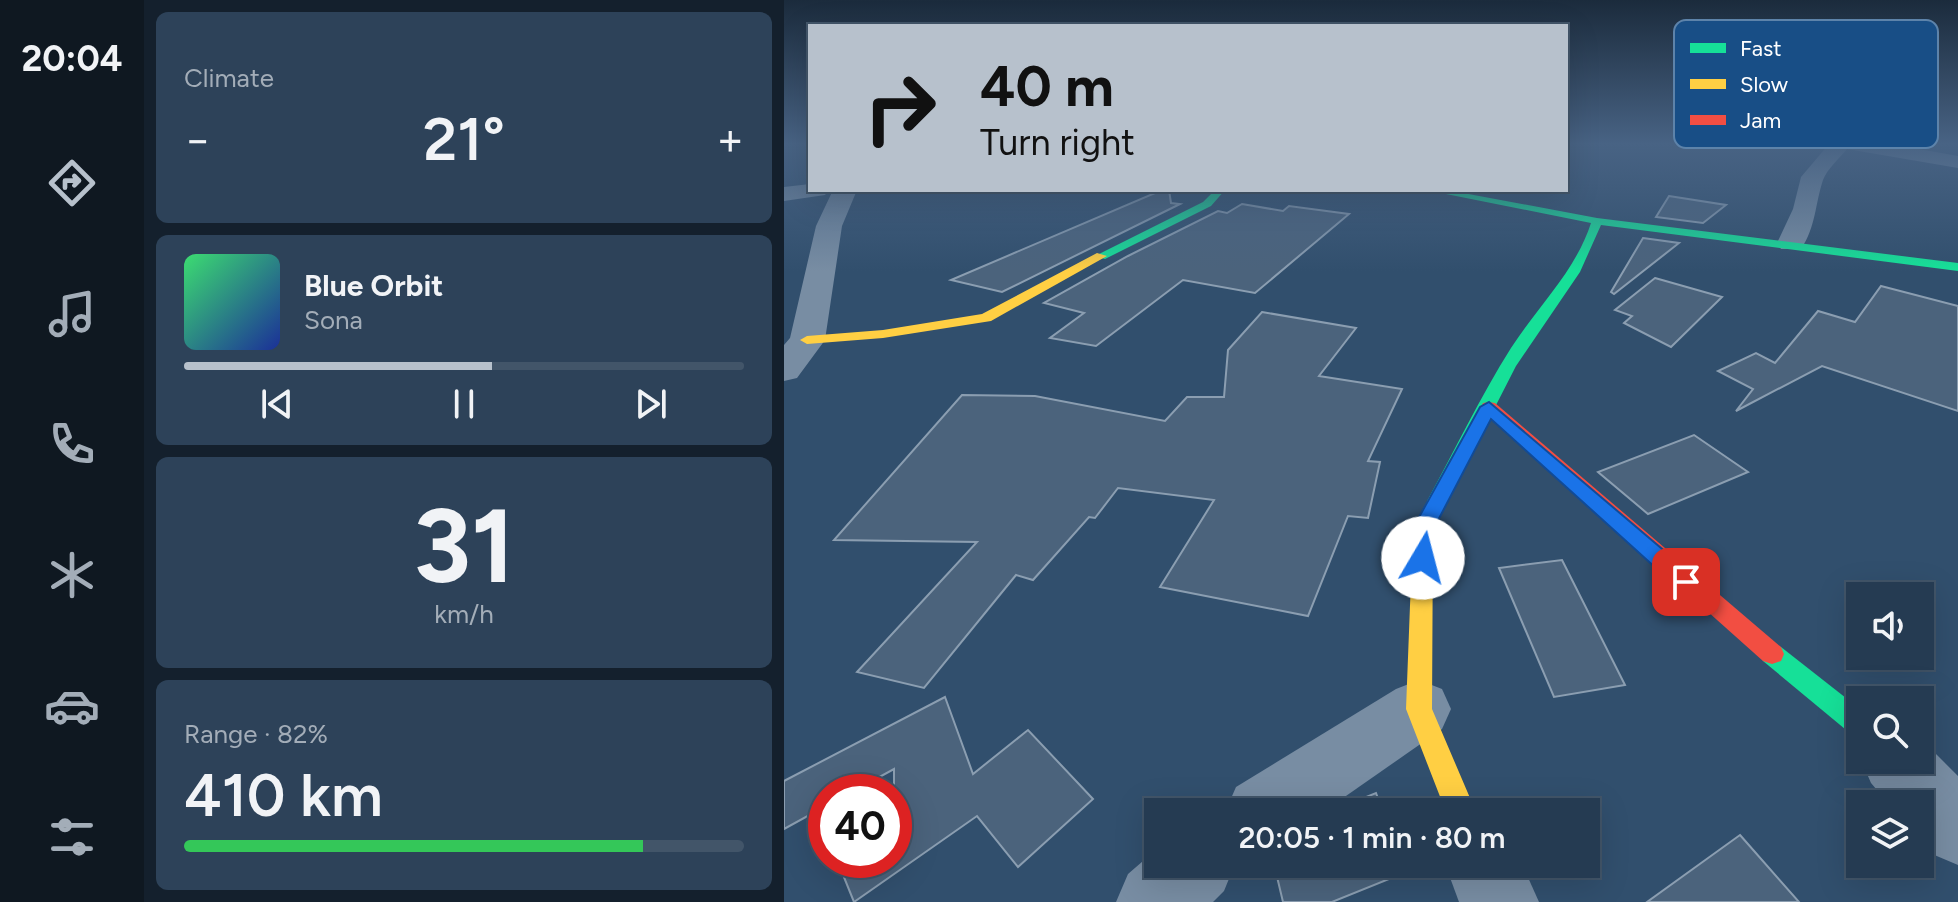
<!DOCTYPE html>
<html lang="en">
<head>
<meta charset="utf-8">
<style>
  body { margin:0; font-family:Figtree,sans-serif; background:#2d4259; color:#f1f3f6; height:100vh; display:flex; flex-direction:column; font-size:30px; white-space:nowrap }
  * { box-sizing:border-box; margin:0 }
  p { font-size:26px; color:#a3adb8 }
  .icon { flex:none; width:44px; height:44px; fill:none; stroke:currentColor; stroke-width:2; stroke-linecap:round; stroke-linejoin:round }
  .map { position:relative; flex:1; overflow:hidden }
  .details { display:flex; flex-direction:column; gap:12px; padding:12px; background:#14202d; width:640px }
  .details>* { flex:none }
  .hud { position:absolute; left:24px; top:24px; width:760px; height:168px; border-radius:0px; box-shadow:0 8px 32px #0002,0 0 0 2px #425569; background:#b7c1cc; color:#111; overflow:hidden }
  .fabs { position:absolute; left:1062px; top:582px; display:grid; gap:16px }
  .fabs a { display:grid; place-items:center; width:88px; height:88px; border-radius:0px; background:#253b52; box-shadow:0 8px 32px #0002,0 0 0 2px #425569; font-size:40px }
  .speed { position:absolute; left:24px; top:774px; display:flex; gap:16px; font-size:40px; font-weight:700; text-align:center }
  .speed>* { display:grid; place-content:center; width:104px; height:104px; border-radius:50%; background:#253b52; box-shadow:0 8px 32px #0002,0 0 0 2px #425569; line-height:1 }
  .speed .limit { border:12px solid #d22; background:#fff; color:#111 }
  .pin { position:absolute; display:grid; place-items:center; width:68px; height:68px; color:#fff; margin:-34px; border-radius:16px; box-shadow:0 4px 12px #0006 }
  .me { position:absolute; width:88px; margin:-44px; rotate:8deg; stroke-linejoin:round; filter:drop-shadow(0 0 6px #0008) }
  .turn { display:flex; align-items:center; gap:28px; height:168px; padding:0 40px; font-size:36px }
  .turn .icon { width:104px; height:104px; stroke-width:2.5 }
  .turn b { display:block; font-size:56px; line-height:68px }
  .big { font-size:60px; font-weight:600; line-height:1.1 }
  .details .tile { flex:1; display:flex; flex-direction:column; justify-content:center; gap:12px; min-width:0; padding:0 28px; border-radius:12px; background:#2d4259 }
  .details .dial { align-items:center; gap:0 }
  .dial b { font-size:104px; line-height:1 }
  .song { display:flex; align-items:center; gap:24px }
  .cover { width:96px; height:96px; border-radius:12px; background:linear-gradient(135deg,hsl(140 70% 55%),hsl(230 70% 35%)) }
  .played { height:8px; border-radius:4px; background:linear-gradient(90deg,#b7c1cc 55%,#425569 55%) }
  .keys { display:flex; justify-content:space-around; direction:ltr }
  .heat { display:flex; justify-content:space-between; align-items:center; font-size:44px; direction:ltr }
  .charge { height:12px; border-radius:6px; background:linear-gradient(90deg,#34c759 82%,#425569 0) }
  .trip { position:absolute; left:360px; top:798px; width:456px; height:80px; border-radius:0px; background:#253b52; box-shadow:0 8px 32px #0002,0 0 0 2px #425569; font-weight:600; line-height:80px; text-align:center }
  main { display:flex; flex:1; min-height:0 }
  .tab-bar { display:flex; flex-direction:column; width:144px; justify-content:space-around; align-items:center; background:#0f1821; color:#a3adb8 }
  .tab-bar .icon { width:56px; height:56px }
  .tab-bar .on { color:#b7c1cc }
  .tab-bar b { font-size:36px; color:#f1f3f6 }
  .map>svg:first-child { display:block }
</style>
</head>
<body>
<main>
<nav class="tab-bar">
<b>20:04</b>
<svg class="icon on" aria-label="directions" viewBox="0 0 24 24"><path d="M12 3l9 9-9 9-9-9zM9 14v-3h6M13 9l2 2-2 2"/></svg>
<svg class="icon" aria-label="music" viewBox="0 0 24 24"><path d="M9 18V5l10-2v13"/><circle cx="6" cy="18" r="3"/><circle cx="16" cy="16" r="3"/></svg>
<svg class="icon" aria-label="phone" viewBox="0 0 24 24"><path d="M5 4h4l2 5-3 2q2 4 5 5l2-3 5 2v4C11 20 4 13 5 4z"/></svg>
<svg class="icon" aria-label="climate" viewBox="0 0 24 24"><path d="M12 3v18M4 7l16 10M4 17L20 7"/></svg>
<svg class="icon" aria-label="car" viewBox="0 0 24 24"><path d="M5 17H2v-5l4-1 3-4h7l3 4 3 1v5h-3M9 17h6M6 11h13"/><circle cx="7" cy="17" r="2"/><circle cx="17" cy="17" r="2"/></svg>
<svg class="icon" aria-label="filters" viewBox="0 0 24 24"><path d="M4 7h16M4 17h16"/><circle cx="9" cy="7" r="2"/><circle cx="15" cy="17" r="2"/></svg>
</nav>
<section class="details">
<div class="tile"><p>Climate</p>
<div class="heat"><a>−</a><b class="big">21°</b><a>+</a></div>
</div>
<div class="tile">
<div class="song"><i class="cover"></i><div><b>Blue Orbit</b><p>Sona</p></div></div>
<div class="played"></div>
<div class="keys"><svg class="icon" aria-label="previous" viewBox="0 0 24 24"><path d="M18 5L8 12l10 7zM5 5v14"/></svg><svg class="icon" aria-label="pause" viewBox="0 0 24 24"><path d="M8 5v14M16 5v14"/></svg><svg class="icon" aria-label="next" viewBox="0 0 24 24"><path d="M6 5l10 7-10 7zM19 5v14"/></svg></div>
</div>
<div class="tile dial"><b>31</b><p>km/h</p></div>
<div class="tile"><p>Range · 82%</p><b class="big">410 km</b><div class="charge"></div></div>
</section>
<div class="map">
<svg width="1174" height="902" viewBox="0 0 1174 902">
  <rect width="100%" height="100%" fill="#314f6d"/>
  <!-- building -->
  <g fill="#4b637c" stroke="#8b9eb1" stroke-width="2">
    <polygon points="378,190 385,190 387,203 396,204 218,292 167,280"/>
    <polygon points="885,196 942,205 919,223 872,217"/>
    <polygon points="458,204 499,211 505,206 565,214 471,293 399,280 312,346 266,338 300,313 260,303 344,256 434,211 443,213"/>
    <polygon points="859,238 895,243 830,294 827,292"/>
    <polygon points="871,278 938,297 887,347 840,323 848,316 831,310"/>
    <polygon points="1097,286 1174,306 1174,411 1038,366 952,411 969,389 934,371 972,353 991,363 1034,311 1071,322"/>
    <polygon points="478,312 572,328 535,376 618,389 584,461 596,462 584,518 564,516 524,616 376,587 430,500 334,488 311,518 305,517 249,580 232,575 140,688 73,672 193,542 50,540 178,395 251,396 381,421 403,397 440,397 444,350"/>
    <polygon points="910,435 964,472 864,514 814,472"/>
    <polygon points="778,560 841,685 770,697 715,568"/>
    <polygon points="161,697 189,774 244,730 309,799 234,867 193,816 70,902 53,860 110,860 110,769 68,792 42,792 42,806 0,829 0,781"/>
    <polygon points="592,793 599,812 544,812 545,812"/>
    <polygon points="956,835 1015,902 863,902"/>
    <polygon points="490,864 617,864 620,873 548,902 499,902"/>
  </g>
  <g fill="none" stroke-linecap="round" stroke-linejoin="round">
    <!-- street -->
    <g fill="#788da3" fill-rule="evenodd">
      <path d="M 1045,144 L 1107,144 L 1174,156 L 1174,168 L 1063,149 C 1056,158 1043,169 1039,180 C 1031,204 1032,227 1017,249 L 997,249 L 993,243 L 1009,209 L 1017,177 Z"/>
      <polygon points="26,184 26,190 45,190 41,195 0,201 0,187"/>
      <polygon points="49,190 73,190 58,226 41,340 13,378 0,381 0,345 6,338 32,226"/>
      <polygon points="635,680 658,689 667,709 658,729 539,812 441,812 452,787 612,689"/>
      <polygon points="1136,738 1174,776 1174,865 1148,854 1136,840 1136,804 1105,804 1087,783 1077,760 1136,760"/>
      <polygon points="374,848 374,864 451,864 440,891 429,902 332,902 344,874"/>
      <polygon points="661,864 738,864 755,902 675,902"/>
    </g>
    <!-- fast -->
    <g fill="#16e098" fill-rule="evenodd">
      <polygon points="431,190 441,190 427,206 321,259 311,256 419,202"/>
      <path d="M 642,190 L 663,190 L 813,218 L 1174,263 L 1174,271 L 817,225 L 796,272 L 732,366 L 663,501 L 660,506 L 646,506 L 643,501 C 671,450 696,397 727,348 C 754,306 791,272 807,223 Z"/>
      <polygon points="988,644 997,647 1076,709 1076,737 1067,734 979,661 976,654 979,647"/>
    </g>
    <!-- slow -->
    <g fill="#ffcf43" fill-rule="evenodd">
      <polygon points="313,253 323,256 207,321 99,338 23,344 16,340 23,336 99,330 198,314"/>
      <polygon points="653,494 660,496 663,501 649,528 648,709 692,812 662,812 622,709 629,528 646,496"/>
    </g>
    <!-- jam -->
    <polygon fill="#f24e42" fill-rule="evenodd" points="705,402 711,403 997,647 1000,654 997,661 988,664 979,661 699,411 697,407 699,403"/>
  </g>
  <!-- sky -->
  <linearGradient id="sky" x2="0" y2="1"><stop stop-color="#1b2b3c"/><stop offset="0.53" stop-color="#486384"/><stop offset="1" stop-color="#486384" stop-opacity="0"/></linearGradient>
  <rect width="1174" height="271" fill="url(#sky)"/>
  <!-- route -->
  <polygon fill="#1a73e8" stroke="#114b97" stroke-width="2" points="705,402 910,576 914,582 910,588 894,588 707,419 650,528 649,558 639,566 631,564 628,558 629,528 696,407"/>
  <!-- legend -->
  <rect x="890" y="20" width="264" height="128" rx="12" fill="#184e86" stroke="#5d83aa" stroke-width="2"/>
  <rect x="906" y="43" width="36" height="10" fill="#16e098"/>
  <rect x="906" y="79" width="36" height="10" fill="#ffcf43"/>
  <rect x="906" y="115" width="36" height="10" fill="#f24e42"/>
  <g font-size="22" fill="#fff">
    <text x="956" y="56">Fast</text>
    <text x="956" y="92">Slow</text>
    <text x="956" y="128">Jam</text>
  </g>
</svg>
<div class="fabs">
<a><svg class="icon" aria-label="sound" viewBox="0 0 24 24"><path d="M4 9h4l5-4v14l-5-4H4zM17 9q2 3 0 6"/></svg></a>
<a><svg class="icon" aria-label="search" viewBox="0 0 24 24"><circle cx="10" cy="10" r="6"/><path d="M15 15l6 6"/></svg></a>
<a><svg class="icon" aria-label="layers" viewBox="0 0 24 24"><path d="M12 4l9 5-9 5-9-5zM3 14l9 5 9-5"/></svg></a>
</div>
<div class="speed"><div class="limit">40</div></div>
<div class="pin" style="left:902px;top:582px;background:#d93025"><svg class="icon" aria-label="arrive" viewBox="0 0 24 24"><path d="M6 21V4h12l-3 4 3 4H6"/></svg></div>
<svg class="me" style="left:639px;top:558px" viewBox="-20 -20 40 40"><circle r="19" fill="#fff"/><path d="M0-13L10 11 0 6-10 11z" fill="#1a73e8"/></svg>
<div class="trip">20:05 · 1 min · 80 m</div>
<div class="hud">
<div class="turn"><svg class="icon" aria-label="right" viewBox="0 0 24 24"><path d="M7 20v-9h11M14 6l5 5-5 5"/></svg><div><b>40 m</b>Turn right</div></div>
</div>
</div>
</main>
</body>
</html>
